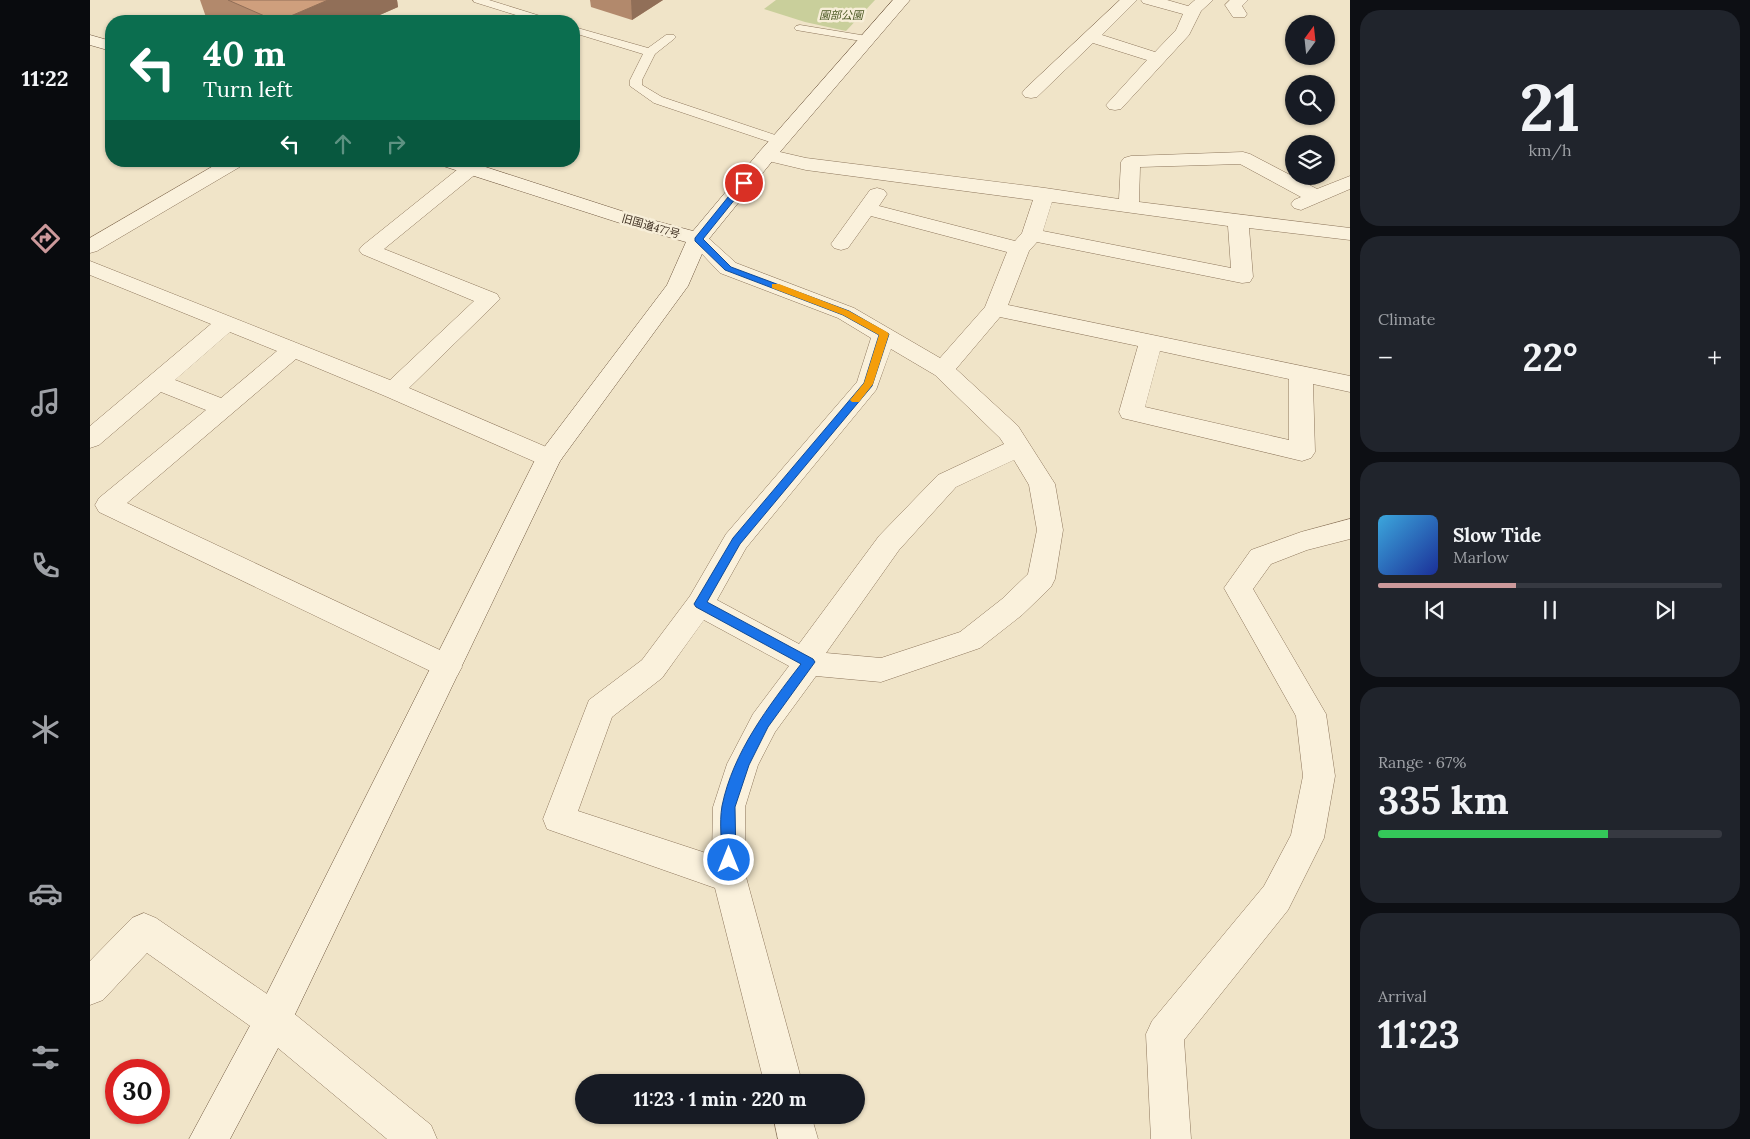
<!DOCTYPE html>
<html lang="en">
<head>
<meta charset="utf-8">
<style>
  body { margin:0; font-family:Lora,"Noto Sans JP",serif; background:#20242c; color:#f1f3f6; height:100vh; display:flex; flex-direction:column; font-size:19px; white-space:nowrap }
  * { box-sizing:border-box; margin:0 }
  p { font-size:16px; color:#9ea1a6 }
  .icon { flex:none; width:28px; height:28px; fill:none; stroke:currentColor; stroke-width:2; stroke-linecap:round; stroke-linejoin:round }
  .map { position:relative; flex:1; overflow:hidden }
  .details { display:flex; flex-direction:column; gap:10px; padding:10px; background:#0d0f14; width:400px }
  .details>* { flex:none }
  .banner { position:absolute; left:15px; top:15px; width:475px; height:152px; border-radius:20px; box-shadow:0 1px 4px #0004; background:#0b6e4f; color:#fff; overflow:hidden }
  .needle { width:32px; rotate:15deg }
  .fabs { position:absolute; left:1195px; top:15px; display:grid; gap:10px }
  .fabs a { display:grid; place-items:center; width:50px; height:50px; border-radius:50%; background:#171b24; box-shadow:0 1px 4px #0004; font-size:25px }
  .speed { position:absolute; left:15px; top:1059px; display:flex; gap:10px; font-size:25px; font-weight:700; text-align:center }
  .speed>* { display:grid; place-content:center; width:65px; height:65px; border-radius:50%; background:#171b24; box-shadow:0 1px 4px #0004; line-height:1 }
  .speed .limit { border:8px solid #d22; background:#fff; color:#111 }
  .pin { position:absolute; display:grid; place-items:center; width:42px; height:42px; color:#fff; margin:-21px; border:2px solid #fff; border-radius:50%; box-shadow:0 1px 5px #0007 }
  .me { position:absolute; width:55px; margin:-28px; rotate:0deg; stroke-linejoin:round; filter:drop-shadow(0 0 4px #0008) }
  .turn { display:flex; align-items:center; gap:18px; height:105px; padding:0 15px; font-size:22px }
  .turn .icon { width:65px; height:65px; stroke-width:2.5 }
  .turn b { display:block; font-size:35px; line-height:42px }
  .lanes { display:flex; align-items:center; height:48px; padding:0 15px; background:#0003; justify-content:center; gap:25px; direction:ltr }
  .lanes .off { opacity:.35 }
  .big { font-size:38px; font-weight:800; line-height:1.1 }
  .details .card { flex:1; display:flex; flex-direction:column; justify-content:center; gap:8px; min-width:0; padding:0 18px; border-radius:20px; background:#20242c }
  .details .dial { align-items:center; gap:0 }
  .dial b { font-size:65px; line-height:1 }
  .song { display:flex; align-items:center; gap:15px }
  .cover { width:60px; height:60px; border-radius:8px; background:linear-gradient(135deg,hsl(200 70% 55%),hsl(230 70% 35%)) }
  .played { height:5px; border-radius:2px; background:linear-gradient(90deg,#cc999b 40%,#363941 40%) }
  .keys { display:flex; justify-content:space-around; direction:ltr }
  .heat { display:flex; justify-content:space-between; align-items:center; font-size:28px; direction:ltr }
  .charge { height:8px; border-radius:4px; background:linear-gradient(90deg,#34c759 67%,#363941 0) }
  .trip { position:absolute; left:485px; top:1074px; width:290px; height:50px; border-radius:25px; background:#171b24; box-shadow:0 1px 4px #0004; font-weight:800; line-height:50px; text-align:center }
  main { display:flex; flex:1; min-height:0 }
  .menu { display:flex; flex-direction:column; width:90px; justify-content:space-around; align-items:center; background:#090b0e; color:#9ea1a6 }
  .menu .icon { width:35px; height:35px }
  .menu .selected { color:#cc999b }
  .menu b { font-size:22px; color:#f1f3f6 }
  .map>svg:first-child { display:block }
</style>
</head>
<body>
<main>
<nav class="menu">
<b>11:22</b>
<svg class="icon selected" aria-label="directions" viewBox="0 0 24 24"><path d="M12 3l9 9-9 9-9-9zM9 14v-3h6M13 9l2 2-2 2"/></svg>
<svg class="icon" aria-label="music" viewBox="0 0 24 24"><path d="M9 18V5l10-2v13"/><circle cx="6" cy="18" r="3"/><circle cx="16" cy="16" r="3"/></svg>
<svg class="icon" aria-label="phone" viewBox="0 0 24 24"><path d="M5 4h4l2 5-3 2q2 4 5 5l2-3 5 2v4C11 20 4 13 5 4z"/></svg>
<svg class="icon" aria-label="climate" viewBox="0 0 24 24"><path d="M12 3v18M4 7l16 10M4 17L20 7"/></svg>
<svg class="icon" aria-label="car" viewBox="0 0 24 24"><path d="M5 17H2v-5l4-1 3-4h7l3 4 3 1v5h-3M9 17h6M6 11h13"/><circle cx="7" cy="17" r="2"/><circle cx="17" cy="17" r="2"/></svg>
<svg class="icon" aria-label="filters" viewBox="0 0 24 24"><path d="M4 7h16M4 17h16"/><circle cx="9" cy="7" r="2"/><circle cx="15" cy="17" r="2"/></svg>
</nav>
<div class="map">
<svg width="1260" height="1139" viewBox="0 0 1260 1139">
  <rect width="100%" height="100%" fill="#f0e4c8"/>
  <!-- green -->
  <polygon fill="#c9cf9b" points="686,0 785,0 756,31 715,22 674,9"/>
  <g fill="none" stroke-linecap="round" stroke-linejoin="round">
    <!-- lane casing -->
    <g stroke="#8d765c" stroke-width="1">
      <g id="lane">
        <polygon points="383,0 399,0 460,19 462,21 445,21 384,2"/>
        <polygon points="710,25 777,36 783,39 777,42 706,30 704,28 706,26"/>
        <polygon points="484,27 558,48 576,35 584,35 586,37 584,39 565,54 552,80 552,85 572,97 694,138 696,141 694,144 686,144 564,103 540,86 540,80 553,54 484,33"/>
      </g>
    </g>
    <!-- street casing -->
    <g stroke="#8d765c" stroke-width="1">
      <g id="street">
        <polygon points="1030,0 1047,0 1012,35 1065,52 1086,30 1093,14 1053,3 1051,0 1077,0 1098,6 1105,0 1123,0 1111,11 1099,35 1031,109 1025,110 1019,109 1016,105 1057,60 1003,43 947,97 941,98 935,97 932,93 935,89"/>
        <polygon points="1140,0 1158,0 1152,6 1157,14 1155,17 1143,17 1135,5"/>
        <path d="M 677,149 L 716,158 L 955,188 L 1029,199 L 1031,162 L 1034,158 L 1041,156 L 1153,152 L 1160,154 L 1227,189 L 1260,176 L 1260,189 L 1211,210 L 1204,208 L 1201,204 L 1204,200 L 1211,197 L 1150,164 L 1050,167 L 1049,202 L 1260,228 L 1260,240 L 1159,228 L 1163,277 L 1160,282 L 1152,283 L 947,242 L 939,251 L 918,305 L 1260,376 L 1260,392 L 1223,384 L 1225,452 L 1221,458 L 1212,461 L 1032,418 L 1029,412 L 1048,346 L 910,317 L 866,369 L 928,426 L 965,484 L 973,530 L 965,579 L 961,587 L 932,615 L 890,648 L 791,682 L 726,676 L 685,732 L 668,765 L 655,807 L 656,877 L 712,1082 L 674,1082 L 625,888 L 457,829 L 453,819 L 499,700 L 552,660 L 600,596 L 636,534 L 767,382 L 781,338 L 748,318 L 630,273 L 598,239 L 601,235 L 608,233 L 615,235 L 646,263 L 764,308 L 850,358 L 895,307 L 917,252 L 781,216 L 758,248 L 751,250 L 744,248 L 741,244 L 780,190 L 787,188 L 794,190 L 797,194 L 789,206 L 925,241 L 932,233 L 943,200 L 716,170 L 670,159 L 668,155 L 670,151 ZM 962,202 L 1138,226 L 1141,268 L 953,231 ZM 801,349 L 845,375 L 910,438 L 914,444 L 848,475 L 789,536 L 709,644 L 627,600 L 656,548 L 786,390 ZM 1070,351 L 1199,379 L 1199,440 L 1055,407 ZM 924,460 L 939,485 L 947,530 L 938,574 L 912,599 L 870,632 L 791,658 L 736,653 L 809,550 L 866,487 ZM 614,620 L 699,666 L 663,714 L 637,764 L 623,807 L 622,855 L 488,811 L 522,717 L 572,678 Z"/>
        <polygon points="132,161 155,161 153,165 7,251 0,253 0,238"/>
        <path d="M 380,163 L 387,165 L 390,169 L 387,173 L 294,249 L 407,294 L 410,299 L 319,388 L 468,452 L 472,458 L 468,464 L 459,467 L 450,464 L 295,396 L 206,359 L 37,503 L 367,658 L 372,667 L 367,676 L 357,679 L 9,512 L 5,505 L 9,498 L 116,410 L 71,392 L 9,445 L 0,448 L 0,426 L 121,324 L 0,275 L 0,261 L 300,380 L 384,301 L 272,254 L 269,250 L 272,246 L 373,165 ZM 140,332 L 187,351 L 131,398 L 85,380 Z"/>
        <polygon points="1260,519 1260,539 1217,550 1181,564 1163,589 1236,714 1245,776 1234,838 1198,910 1094,1040 1101,1139 1061,1139 1056,1034 1062,1021 1174,886 1201,835 1213,776 1206,716 1134,588 1161,550 1211,532"/>
        <polygon points="54,913 66,918 196,1007 341,1125 347,1139 297,1139 170,1033 57,953 13,1000 0,1005 0,961 42,918"/>
        <polygon points="683,1115 721,1115 728,1139 688,1139"/>
      </g>
    </g>
    <!-- secondary casing -->
    <g stroke="#6f573f" stroke-width="1">
      <g id="secondary">
        <polygon points="803,0 820,0 684,159 618,240 598,286 470,461 196,1033 140,1139 99,1139 170,1007 446,458 577,285 596,242 533,224 350,165 348,161 377,161 547,216 603,231 670,151"/>
        <polygon points="0,35 21,41 21,51 0,45"/>
      </g>
    </g>
    <!-- lane -->
    <use href="#lane" fill="#faf1dc" fill-rule="evenodd"/>
    <!-- street -->
    <use href="#street" fill="#faf1dc" fill-rule="evenodd"/>
    <!-- secondary -->
    <use href="#secondary" fill="#faf1dc" fill-rule="evenodd"/>
  </g>
  <!-- wall -->
  <g fill="#b2896c">
    <polygon points="110,0 307,0 308,7 276,21 120,21 117,20"/>
    <polygon points="500,0 573,0 542,20 501,7"/>
  </g>
  <!-- shaded-wall -->
  <g fill="#916f58">
    <polygon points="238,0 307,0 308,7 276,21 189,21"/>
    <polygon points="541,0 573,0 542,20"/>
  </g>
  <!-- building -->
  <polygon fill="#cf9f7d" stroke="#916f58" points="138,0 238,0 189,21 186,21"/>
  <!-- route -->
  <path fill="#1a73e8" stroke="#114b97" d="M 651,181 L 658,183 L 613,239 L 641,267 L 759,311 L 799,334 L 782,386 L 650,544 L 617,602 L 723,659 L 725,662 L 678,727 L 659,765 L 645,807 L 646,860 L 644,864 L 639,866 L 634,864 L 632,860 C 632,843 629,823 632,806 C 643,752 678,707 711,664 L 606,607 L 604,604 L 643,538 L 774,383 L 789,335 L 753,315 L 635,270 L 605,241 L 605,238 Z"/>
  <!-- slow -->
  <polygon fill="#f59e0b" points="682,284 689,284 759,311 797,332 799,334 783,384 769,402 762,402 760,400 774,383 789,335 753,315 682,288"/>
  <g text-anchor="middle" dominant-baseline="central" stroke-width="5" stroke-linejoin="round" paint-order="stroke">
    <!-- far-park labels -->
    <g font-size="11" font-style="italic" fill="#4d5a26" stroke="#f7eed8">
      <text x="751" y="15">園部公園</text>
    </g>
    <!-- far-street labels -->
    <g font-size="11" fill="#3d2e20" stroke="#f7eed8">
      <text transform="translate(561 226) rotate(16)">旧国道477号</text>
    </g>
  </g>
</svg>
<div class="fabs">
<a><svg class="needle" viewBox="-14 -14 28 28"><path d="M0-13l5 13h-10z" fill="#e53935"/><path d="M0 13l5-13h-10z" fill="#9ea1a6"/></svg></a>
<a><svg class="icon" aria-label="search" viewBox="0 0 24 24"><circle cx="10" cy="10" r="6"/><path d="M15 15l6 6"/></svg></a>
<a><svg class="icon" aria-label="layers" viewBox="0 0 24 24"><path d="M12 4l9 5-9 5-9-5zM3 14l9 5 9-5"/></svg></a>
</div>
<div class="speed"><div class="limit">30</div></div>
<div class="pin" style="left:654px;top:183px;background:#d93025"><svg class="icon" aria-label="arrive" viewBox="0 0 24 24"><path d="M6 21V4h12l-3 4 3 4H6"/></svg></div>
<svg class="me" style="left:639px;top:860px" viewBox="-20 -20 40 40"><circle r="17" fill="#1a73e8" stroke="#fff" stroke-width="3"/><path d="M0-11L8 9 0 5-8 9z" fill="#fff"/></svg>
<div class="trip">11:23 · 1 min · 220 m</div>
<div class="banner">
<div class="turn"><svg class="icon" aria-label="left" viewBox="0 0 24 24"><path d="M17 20v-9H6M10 6l-5 5 5 5"/></svg><div><b>40 m</b>Turn left</div></div>
<div class="lanes"><svg class="icon" aria-label="left" viewBox="0 0 24 24"><path d="M17 20v-9H6M10 6l-5 5 5 5"/></svg><svg class="icon off" aria-label="ahead" viewBox="0 0 24 24"><path d="M12 20V5M6 11l6-6 6 6"/></svg><svg class="icon off" aria-label="right" viewBox="0 0 24 24"><path d="M7 20v-9h11M14 6l5 5-5 5"/></svg></div>
</div>
</div>
<section class="details">
<div class="card dial"><b>21</b><p>km/h</p></div>
<div class="card"><p>Climate</p>
<div class="heat"><a>−</a><b class="big">22°</b><a>+</a></div>
</div>
<div class="card">
<div class="song"><i class="cover"></i><div><b>Slow Tide</b><p>Marlow</p></div></div>
<div class="played"></div>
<div class="keys"><svg class="icon" aria-label="previous" viewBox="0 0 24 24"><path d="M18 5L8 12l10 7zM5 5v14"/></svg><svg class="icon" aria-label="pause" viewBox="0 0 24 24"><path d="M8 5v14M16 5v14"/></svg><svg class="icon" aria-label="next" viewBox="0 0 24 24"><path d="M6 5l10 7-10 7zM19 5v14"/></svg></div>
</div>
<div class="card"><p>Range · 67%</p><b class="big">335 km</b><div class="charge"></div></div>
<div class="card"><p>Arrival</p><b class="big">11:23</b></div>
</section>
</main>
</body>
</html>
